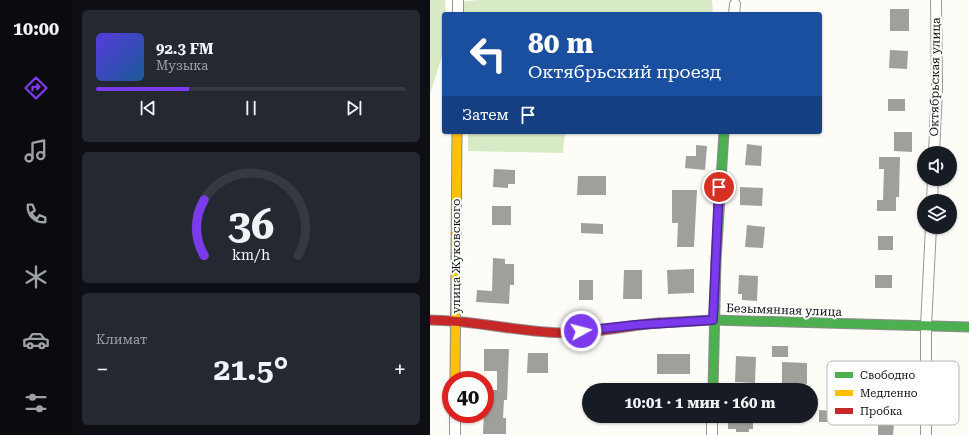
<!DOCTYPE html>
<html lang="ru">
<head>
<meta charset="utf-8">
<style>
  body { margin:0; font-family:"Roboto Serif",serif; background:#242831; color:#f1f3f6; height:100vh; display:flex; flex-direction:column; font-size:15px; white-space:nowrap }
  * { box-sizing:border-box; margin:0 }
  p { font-size:13px; color:#9ea1a6 }
  .icon { flex:none; width:22px; height:22px; fill:none; stroke:currentColor; stroke-width:2; stroke-linecap:round; stroke-linejoin:round }
  .map { position:relative; flex:1; overflow:hidden }
  .details { display:flex; flex-direction:column; gap:10px; padding:10px; background:#0d0f14; width:358px }
  .details>* { flex:none }
  .hud { position:absolute; left:12px; top:12px; width:380px; height:122px; border-radius:4px; box-shadow:0 1px 3px #0004; background:#1a4fa0; color:#fff; overflow:hidden }
  .fabs { position:absolute; left:487px; top:146px; display:grid; gap:8px }
  .fabs a { display:grid; place-items:center; width:40px; height:40px; border-radius:50%; background:#171b24; box-shadow:0 1px 3px #0004; font-size:20px }
  .speed { position:absolute; left:12px; top:371px; display:flex; gap:8px; font-size:20px; font-weight:700; text-align:center }
  .speed>* { display:grid; place-content:center; width:52px; height:52px; border-radius:50%; background:#171b24; box-shadow:0 1px 3px #0004; line-height:1 }
  .speed .limit { border:6px solid #d22; background:#fff; color:#111 }
  .pin { position:absolute; display:grid; place-items:center; width:34px; height:34px; color:#fff; margin:-17px; border:2px solid #fff; border-radius:50%; box-shadow:0 1px 4px #0007 }
  .me { position:absolute; width:44px; margin:-22px; rotate:83deg; stroke-linejoin:round; filter:drop-shadow(0 0 3px #0008) }
  .turn { display:flex; align-items:center; gap:14px; height:84px; padding:0 20px; font-size:18px }
  .turn .icon { width:52px; height:52px; stroke-width:2.5 }
  .turn b { display:block; font-size:28px; line-height:34px }
  .then { display:flex; align-items:center; height:38px; padding:0 20px; background:#0003; gap:8px; font-size:15px }
  .big { font-size:30px; font-weight:700; line-height:1.1 }
  .details .tile { flex:1; display:flex; flex-direction:column; justify-content:center; gap:6px; min-width:0; padding:0 14px; border-radius:6px; background:#242831 }
  .details .dial { align-items:center; gap:0 }
  .dial svg { height:104px; overflow:visible; fill:none; stroke:#363941; stroke-width:7; stroke-linecap:round; text-anchor:middle }
  .dial text { fill:#f1f3f6; stroke:none }
  .song { display:flex; align-items:center; gap:12px }
  .cover { width:48px; height:48px; border-radius:6px; background:linear-gradient(135deg,hsl(250 70% 55%),hsl(210 70% 35%)) }
  .played { height:4px; border-radius:2px; background:linear-gradient(90deg,#7c3aed 30%,#363941 30%) }
  .keys { display:flex; justify-content:space-around; direction:ltr }
  .heat { display:flex; justify-content:space-between; align-items:center; font-size:22px; direction:ltr }
  .trip { position:absolute; left:152px; top:383px; width:236px; height:40px; border-radius:20px; background:#171b24; box-shadow:0 1px 3px #0004; font-weight:700; line-height:40px; text-align:center }
  main { display:flex; flex:1; min-height:0 }
  .dock { display:flex; flex-direction:column; width:72px; justify-content:space-around; align-items:center; background:#090b0e; color:#9ea1a6 }
  .dock .icon { width:28px; height:28px }
  .dock .current { color:#7c3aed }
  .dock b { font-size:18px; color:#f1f3f6 }
  .map>svg:first-child { display:block }
</style>
</head>
<body>
<main>
<nav class="dock">
<b>10:00</b>
<svg class="icon current" aria-label="directions" viewBox="0 0 24 24"><path d="M12 3l9 9-9 9-9-9zM9 14v-3h6M13 9l2 2-2 2"/></svg>
<svg class="icon" aria-label="music" viewBox="0 0 24 24"><path d="M9 18V5l10-2v13"/><circle cx="6" cy="18" r="3"/><circle cx="16" cy="16" r="3"/></svg>
<svg class="icon" aria-label="phone" viewBox="0 0 24 24"><path d="M5 4h4l2 5-3 2q2 4 5 5l2-3 5 2v4C11 20 4 13 5 4z"/></svg>
<svg class="icon" aria-label="climate" viewBox="0 0 24 24"><path d="M12 3v18M4 7l16 10M4 17L20 7"/></svg>
<svg class="icon" aria-label="car" viewBox="0 0 24 24"><path d="M5 17H2v-5l4-1 3-4h7l3 4 3 1v5h-3M9 17h6M6 11h13"/><circle cx="7" cy="17" r="2"/><circle cx="17" cy="17" r="2"/></svg>
<svg class="icon" aria-label="filters" viewBox="0 0 24 24"><path d="M4 7h16M4 17h16"/><circle cx="9" cy="7" r="2"/><circle cx="15" cy="17" r="2"/></svg>
</nav>
<section class="details">
<div class="tile">
<div class="song"><i class="cover"></i><div><b>92.3 FM</b><p>Музыка</p></div></div>
<div class="played"></div>
<div class="keys"><svg class="icon" aria-label="previous" viewBox="0 0 24 24"><path d="M18 5L8 12l10 7zM5 5v14"/></svg><svg class="icon" aria-label="pause" viewBox="0 0 24 24"><path d="M8 5v14M16 5v14"/></svg><svg class="icon" aria-label="next" viewBox="0 0 24 24"><path d="M6 5l10 7-10 7zM19 5v14"/></svg></div>
</div>
<div class="tile dial"><svg viewBox="0 0 100 80">
<path d="M14 69A42 42 0 1 1 86 69"/>
<path d="M14 69A42 42 0 0 1 14 26" stroke="#7c3aed"/>
<text x="50" y="56" font-size="32" font-weight="700">36</text>
<text x="50" y="72" font-size="11">km/h</text>
</svg></div>
<div class="tile"><p>Климат</p>
<div class="heat"><a>−</a><b class="big">21.5°</b><a>+</a></div>
</div>
</section>
<div class="map">
<svg width="539" height="435" viewBox="0 0 539 435">
  <rect width="100%" height="100%" fill="#fdfcf7"/>
  <!-- forest -->
  <g fill="#d8eac5">
    <polygon points="0,0 15,0 16,14 14,14 14,50 0,94"/>
    <polygon points="48,0 282,0 283,14 29,14 30,2"/>
    <polygon points="38,132 135,132 133,153 38,151"/>
  </g>
  <!-- building -->
  <g fill="#a19f9c">
    <rect x="460" y="9" width="19" height="22"/>
    <polygon points="460,50 478,51 477,69 459,68"/>
    <rect x="458" y="99" width="17" height="12"/>
    <polygon points="464,132 482,132 482,152 464,151"/>
    <polygon points="317,144 332,146 331,166 315,165"/>
    <polygon points="266,145 277,146 275,170 255,168 256,156 266,156"/>
    <polygon points="449,157 470,157 469,197 466,197 466,211 447,211 447,200 453,200 454,169 449,169"/>
    <polygon points="64,169 85,170 85,184 78,184 78,188 63,187"/>
    <polygon points="148,176 176,176 176,195 147,195"/>
    <polygon points="310,187 333,188 332,206 310,205"/>
    <polygon points="242,190 267,190 264,247 247,247 248,223 242,223"/>
    <rect x="62" y="206" width="19" height="19"/>
    <polygon points="151,223 173,224 173,234 151,233"/>
    <polygon points="317,225 335,227 333,248 315,247"/>
    <rect x="448" y="236" width="15" height="14"/>
    <polygon points="63,258 75,259 75,264 84,264 84,285 80,285 79,304 46,302 47,290 62,291"/>
    <polygon points="264,269 264,293 238,294 237,270"/>
    <polygon points="194,270 212,270 212,299 193,299"/>
    <polygon points="309,275 328,276 327,301 312,300 312,294 308,294"/>
    <rect x="445" y="275" width="17" height="13"/>
    <rect x="149" y="280" width="14" height="20"/>
    <rect x="342" y="346" width="16" height="11"/>
    <polygon points="54,349 79,349 77,400 74,400 73,418 76,418 76,434 53,434 55,390 67,390 67,371 54,371"/>
    <polygon points="98,353 118,353 118,373 97,373"/>
    <rect x="227" y="354" width="33" height="20"/>
    <polygon points="306,356 326,357 325,383 305,382"/>
    <polygon points="352,362 377,363 377,384 352,383"/>
    <polygon points="389,410 404,411 403,422 389,422"/>
    <polygon points="298,416 323,416 323,429 319,429 319,432 306,432 306,429 298,429"/>
    <polygon points="448,422 464,423 463,435 448,435"/>
  </g>
  <g fill="none" stroke-linecap="round" stroke-linejoin="round">
    <!-- street casing -->
    <g stroke="#979795" stroke-width="12">
      <g id="street">
        <polyline points="28,14 28,0"/>
        <polyline points="304,14 305,4"/>
        <polyline points="504,153 507,88 506,0"/>
        <polyline points="502,201 503,179"/>
        <polyline points="25,435 25,414"/>
        <polyline points="282,435 282,416"/>
        <polyline points="496,435 496,326 501,227"/>
      </g>
    </g>
    <!-- fast casing -->
    <g stroke="#8e8d8b" stroke-width="11">
      <g id="fast">
        <polyline points="229,323 283,320 539,327"/>
        <polyline points="283,390 286,261 294,132"/>
      </g>
    </g>
    <!-- slow casing -->
    <g stroke="#8e8d8b" stroke-width="11">
      <polyline id="slow" points="25,380 27,132"/>
    </g>
    <!-- jam casing -->
    <g stroke="#8e8d8b" stroke-width="11">
      <path id="jam" d="M 0,320 C 46,320 91,333 137,333 C 167,333 199,325 229,323"/>
    </g>
    <!-- street -->
    <use href="#street" stroke="#fffffe" stroke-width="10"/>
    <!-- fast -->
    <use href="#fast" stroke="#4caf50" stroke-width="9"/>
    <!-- slow -->
    <use href="#slow" stroke="#ffc107" stroke-width="9"/>
    <!-- jam -->
    <use href="#jam" stroke="#c62828" stroke-width="9"/>
  </g>
  <g fill="none" stroke-linecap="round" stroke-linejoin="round">
    <!-- route casing -->
    <g stroke="#51269a" stroke-width="10">
      <polyline id="route" points="151,331 205,325 283,320 289,187"/>
    </g>
    <!-- route -->
    <use href="#route" stroke="#7c3aed" stroke-width="7"/>
  </g>
  <g text-anchor="middle" dominant-baseline="central" stroke-width="4" stroke-linejoin="round" paint-order="stroke">
    <!-- street labels -->
    <g font-size="12" fill="#111" stroke="#fff">
      <text transform="translate(505 77) rotate(-89)">Октябрьская улица</text>
      <text transform="translate(26 256) rotate(-90)">улица Жуковского</text>
      <text transform="translate(354 310) rotate(2)">Безымянная улица</text>
    </g>
  </g>
  <!-- legend -->
  <rect x="397" y="361" width="132" height="64" rx="6" fill="#fff" stroke="#b8b8b8" stroke-width="1"/>
  <rect x="405" y="372" width="18" height="6" fill="#4caf50"/>
  <rect x="405" y="390" width="18" height="6" fill="#ffc107"/>
  <rect x="405" y="408" width="18" height="6" fill="#c62828"/>
  <g font-size="11" fill="#111">
    <text x="430" y="379">Свободно</text>
    <text x="430" y="397">Медленно</text>
    <text x="430" y="415">Пробка</text>
  </g>
</svg>
<div class="fabs">
<a><svg class="icon" aria-label="sound" viewBox="0 0 24 24"><path d="M4 9h4l5-4v14l-5-4H4zM17 9q2 3 0 6"/></svg></a>
<a><svg class="icon" aria-label="layers" viewBox="0 0 24 24"><path d="M12 4l9 5-9 5-9-5zM3 14l9 5 9-5"/></svg></a>
</div>
<div class="speed"><div class="limit">40</div></div>
<div class="pin" style="left:289px;top:187px;background:#d93025"><svg class="icon" aria-label="arrive" viewBox="0 0 24 24"><path d="M6 21V4h12l-3 4 3 4H6"/></svg></div>
<svg class="me" style="left:151px;top:331px" viewBox="-20 -20 40 40"><circle r="17" fill="#7c3aed" stroke="#fff" stroke-width="3"/><path d="M0-11L8 9 0 5-8 9z" fill="#fff"/></svg>
<div class="trip">10:01 · 1 мин · 160 m</div>
<div class="hud">
<div class="turn"><svg class="icon" aria-label="left" viewBox="0 0 24 24"><path d="M17 20v-9H6M10 6l-5 5 5 5"/></svg><div><b>80 m</b>Октябрьский проезд</div></div>
<div class="then">Затем<svg class="icon" aria-label="arrive" viewBox="0 0 24 24"><path d="M6 21V4h12l-3 4 3 4H6"/></svg></div>
</div>
</div>
</main>
</body>
</html>
